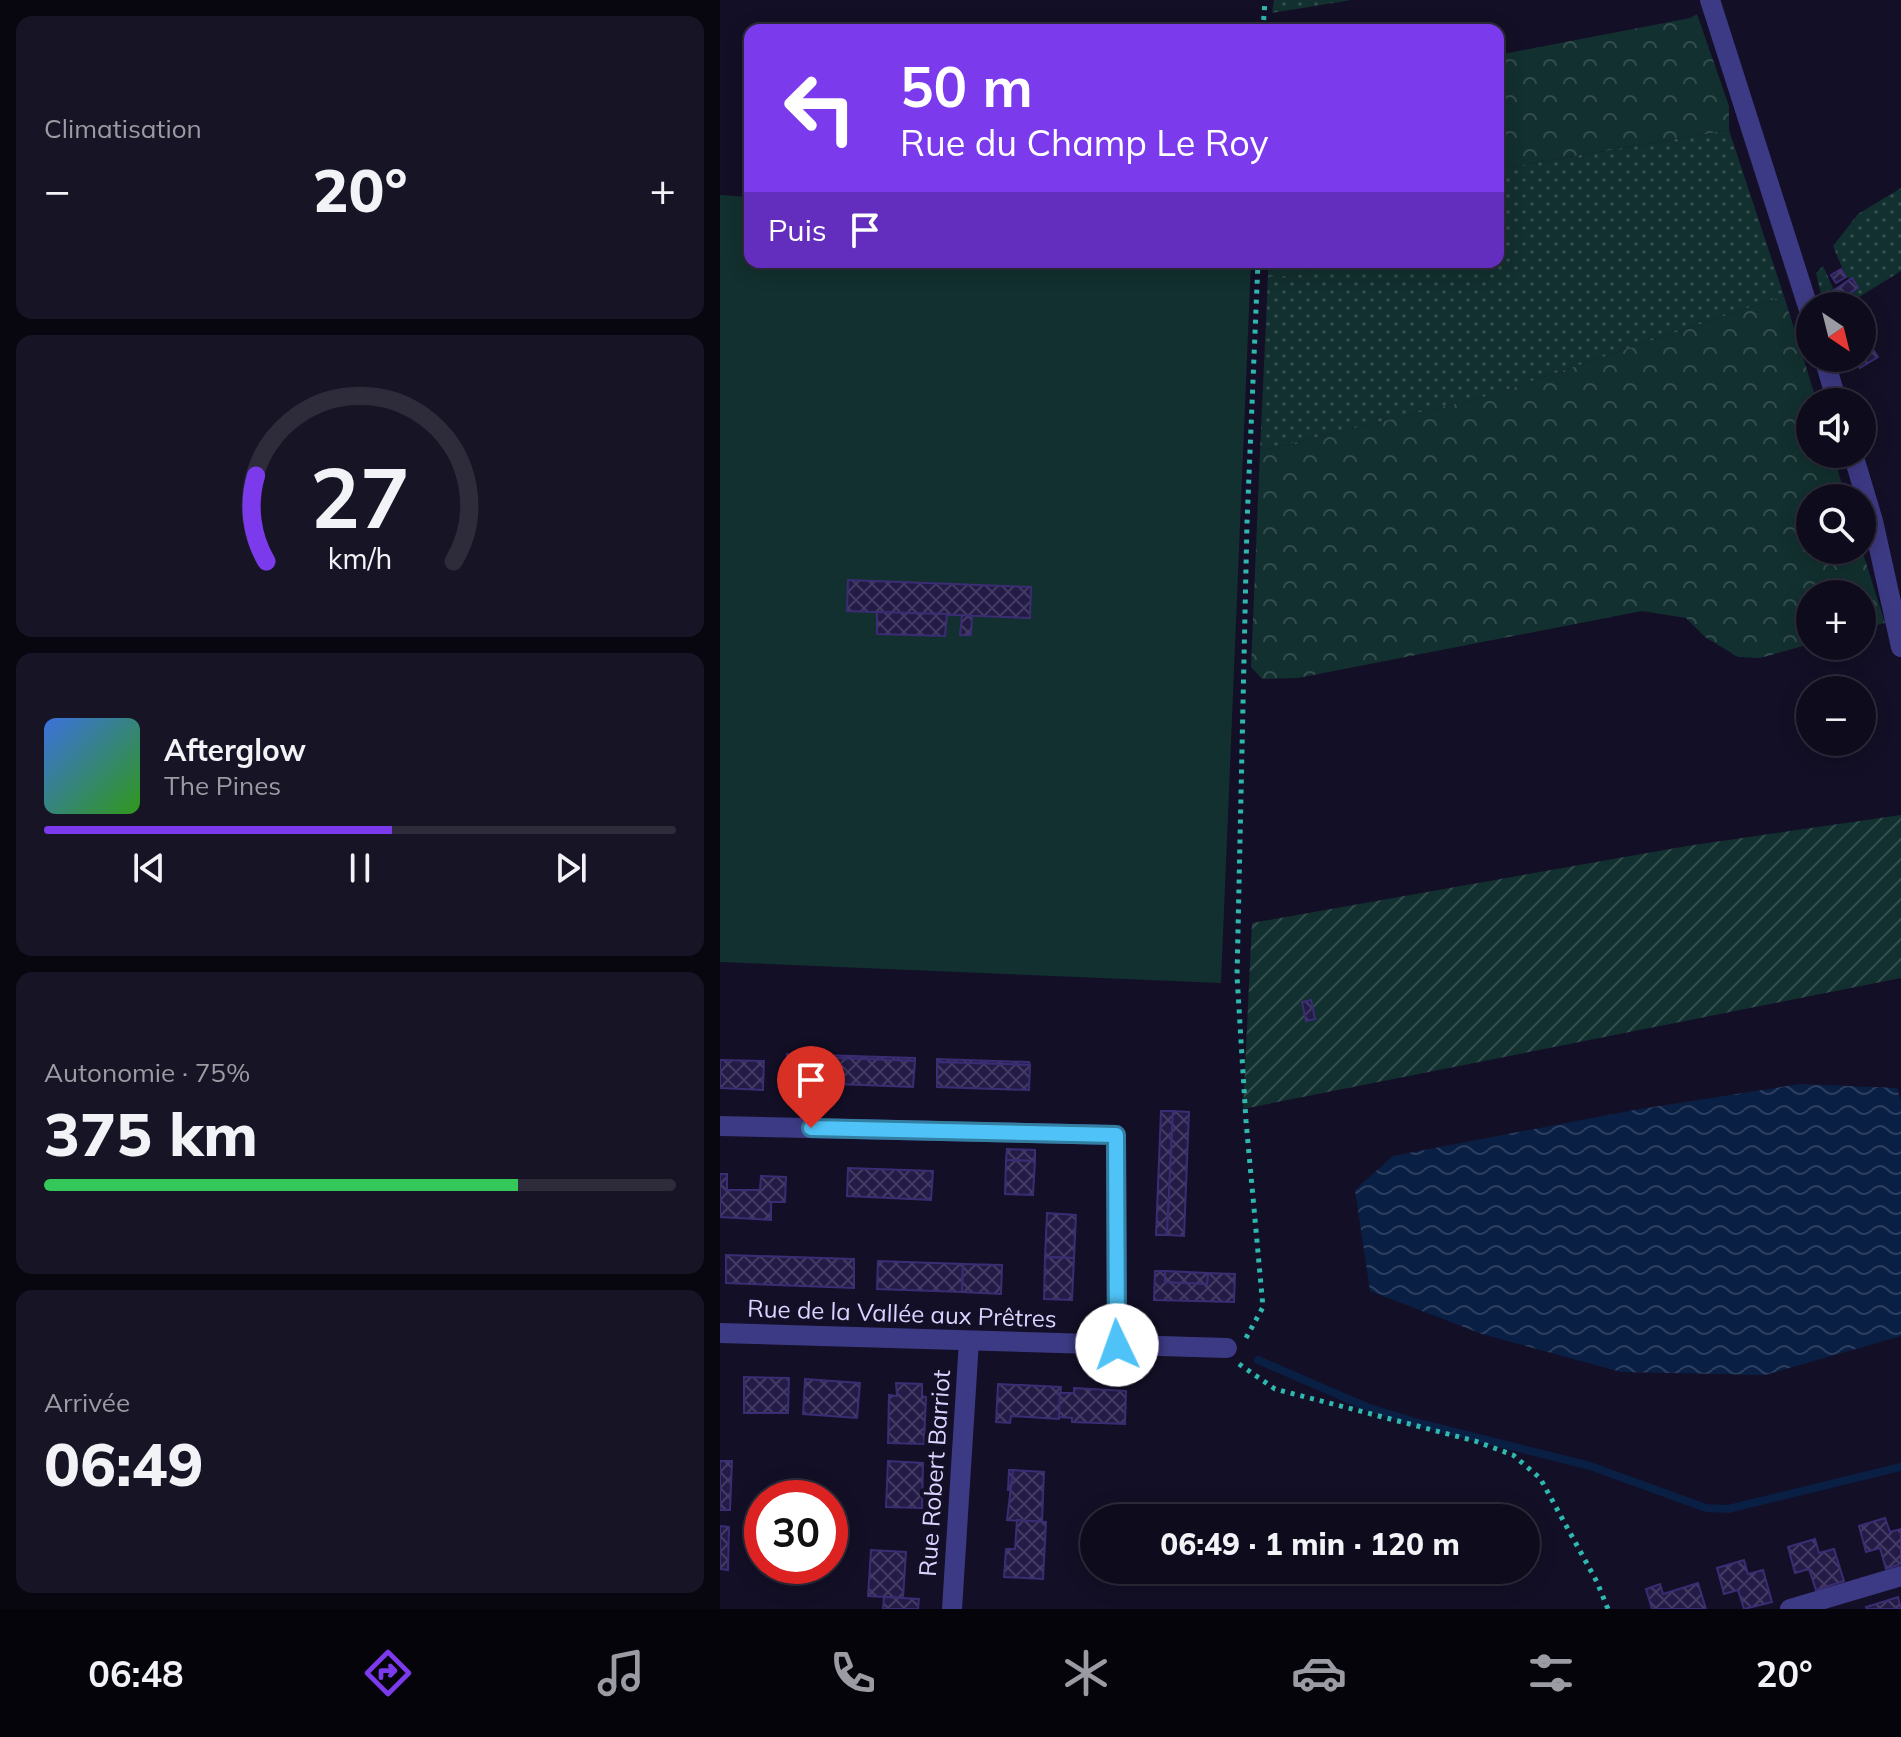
<!DOCTYPE html>
<html lang="fr">
<head>
<meta charset="utf-8">
<style>
  body { margin:0; font-family:Mulish,sans-serif; background:#171425; color:#f1f3f6; height:100vh; display:flex; flex-direction:column; font-size:30px; white-space:nowrap }
  * { box-sizing:border-box; margin:0 }
  p { font-size:26px; color:#9b9ba3 }
  .icon { flex:none; width:44px; height:44px; fill:none; stroke:currentColor; stroke-width:2; stroke-linecap:round; stroke-linejoin:round }
  .map { position:relative; flex:1; overflow:hidden }
  .side { display:flex; flex-direction:column; gap:16px; padding:16px; background:#08060f; width:720px }
  .side>* { flex:none }
  .top-card { position:absolute; left:24px; top:24px; width:760px; height:244px; border-radius:16px; box-shadow:0 4px 20px #0003,0 0 0 2px #2e2b3b; background:#7c3aed; color:#fff; overflow:hidden }
  .needle { width:52px; rotate:145deg }
  .fabs { position:absolute; left:1076px; top:292px; display:grid; gap:16px }
  .fabs a { display:grid; place-items:center; width:80px; height:80px; border-radius:50%; background:#0e0b1c; box-shadow:0 4px 20px #0003,0 0 0 2px #2e2b3b; font-size:40px }
  .speed { position:absolute; left:24px; top:1480px; display:flex; gap:16px; font-size:40px; font-weight:700; text-align:center }
  .speed>* { display:grid; place-content:center; width:104px; height:104px; border-radius:50%; background:#0e0b1c; box-shadow:0 4px 20px #0003,0 0 0 2px #2e2b3b; line-height:1 }
  .speed .limit { border:12px solid #d22; background:#fff; color:#111 }
  .pin { position:absolute; display:grid; place-items:center; width:68px; height:68px; color:#fff; margin:-82px -34px; border-radius:50% 50% 50% 0; rotate:-45deg; box-shadow:0 0 8px #0007 }
  .pin .icon { rotate:45deg }
  .me { position:absolute; width:88px; margin:-44px; rotate:357deg; stroke-linejoin:round; filter:drop-shadow(0 0 6px #0008) }
  .turn { display:flex; align-items:center; gap:28px; height:168px; padding:0 24px; font-size:36px }
  .turn .icon { width:104px; height:104px; stroke-width:2.5 }
  .turn b { display:block; font-size:56px; line-height:68px }
  .then { display:flex; align-items:center; height:76px; padding:0 24px; background:#0003; gap:16px; font-size:30px }
  .big { font-size:60px; font-weight:800; line-height:1.1 }
  .side .widget { flex:1; display:flex; flex-direction:column; justify-content:center; gap:12px; min-width:0; padding:0 28px; border-radius:16px; background:#171425 }
  .side .dial { align-items:center; gap:0 }
  .dial svg { height:208px; overflow:visible; fill:none; stroke:#2e2b3b; stroke-width:7; stroke-linecap:round; text-anchor:middle }
  .dial text { fill:#f1f3f6; stroke:none }
  .song { display:flex; align-items:center; gap:24px }
  .cover { width:96px; height:96px; border-radius:12px; background:linear-gradient(135deg,hsl(220 70% 55%),hsl(110 70% 35%)) }
  .played { height:8px; border-radius:4px; background:linear-gradient(90deg,#7c3aed 55%,#2e2b3b 55%) }
  .keys { display:flex; justify-content:space-around; direction:ltr }
  .heat { display:flex; justify-content:space-between; align-items:center; font-size:44px; direction:ltr }
  .charge { height:12px; border-radius:6px; background:linear-gradient(90deg,#34c759 75%,#2e2b3b 0) }
  .trip { position:absolute; left:360px; top:1504px; width:460px; height:80px; border-radius:40px; background:#0e0b1c; box-shadow:0 4px 20px #0003,0 0 0 2px #2e2b3b; font-weight:800; line-height:80px; text-align:center }
  .menu { display:flex; height:128px; justify-content:space-around; align-items:center; background:#06040b; color:#9b9ba3 }
  .menu .icon { width:56px; height:56px }
  .menu .current { color:#7c3aed }
  .menu b { font-size:36px; color:#f1f3f6 }
  main { display:flex; flex:1; min-height:0 }
  .map>svg:first-child { display:block }
</style>
</head>
<body>
<main>
<section class="side">
<div class="widget"><p>Climatisation</p>
<div class="heat"><a>−</a><b class="big">20°</b><a>+</a></div>
</div>
<div class="widget dial"><svg viewBox="0 0 100 80">
<path d="M14 69A42 42 0 1 1 86 69"/>
<path d="M14 69A42 42 0 0 1 10 36" stroke="#7c3aed"/>
<text x="50" y="56" font-size="32" font-weight="700">27</text>
<text x="50" y="72" font-size="11">km/h</text>
</svg></div>
<div class="widget">
<div class="song"><i class="cover"></i><div><b>Afterglow</b><p>The Pines</p></div></div>
<div class="played"></div>
<div class="keys"><svg class="icon" aria-label="previous" viewBox="0 0 24 24"><path d="M18 5L8 12l10 7zM5 5v14"/></svg><svg class="icon" aria-label="pause" viewBox="0 0 24 24"><path d="M8 5v14M16 5v14"/></svg><svg class="icon" aria-label="next" viewBox="0 0 24 24"><path d="M6 5l10 7-10 7zM19 5v14"/></svg></div>
</div>
<div class="widget"><p>Autonomie · 75%</p><b class="big">375 km</b><div class="charge"></div></div>
<div class="widget"><p>Arrivée</p><b class="big">06:49</b></div>
</section>
<div class="map">
<svg width="1181" height="1609" viewBox="0 0 1181 1609">
  <defs>
    <pattern id="grass-dots" width="8" height="8" patternUnits="userSpaceOnUse" patternTransform="scale(2)"><rect width="8" height="8" fill="#12302f"/><path d="M2 2h.1M6 6h.1" fill="none" stroke="#344d4e" stroke-width="1.8" stroke-linecap="round"/></pattern>
    <pattern id="forest-crowns" width="20" height="18" patternUnits="userSpaceOnUse" patternTransform="scale(2)"><rect width="20" height="18" fill="#12302f"/><path d="M2 6a3 3 0 1 1 6 0M12 15a3 3 0 1 1 6 0" fill="none" stroke="#344d4e"/></pattern>
    <pattern id="garden-furrows" width="10" height="10" patternUnits="userSpaceOnUse" patternTransform="scale(2)"><rect width="10" height="10" fill="#12302f"/><path d="M-1 1l2-2M0 10L10 0M9 11l2-2" fill="none" stroke="#344d4e"/></pattern>
    <pattern id="water-waves" width="16" height="10" patternUnits="userSpaceOnUse" patternTransform="scale(2)"><rect width="16" height="10" fill="#0a1f44"/><path d="M0 5q4-4 8 0t8 0" fill="none" stroke="#2d3f60"/></pattern>
    <pattern id="building-cross-hatch" width="8" height="8" patternUnits="userSpaceOnUse" patternTransform="scale(2)"><rect width="8" height="8" fill="#241b47"/><path d="M0 0l8 8M0 8l8-8" fill="none" stroke="#433b63"/></pattern>
  </defs>
  <rect width="100%" height="100%" fill="#130f26"/>
  <!-- grass -->
  <g fill="url(#grass-dots)">
    <polygon points="554,0 631,0 552,13"/>
    <polygon points="1009,130 1064,296 768,396 540,451 548,277 584,274 586,262 778,262 778,169"/>
    <polygon points="1181,188 1181,271 1125,306 1104,306 1096,273 1103,266 1118,299 1132,279 1126,277 1113,246 1138,214"/>
  </g>
  <!-- forest -->
  <g fill="url(#forest-crowns)">
    <polygon points="977,14 1009,106 1009,130 778,169 778,55 970,18"/>
    <polygon points="549,262 586,262 584,274 548,277"/>
    <polygon points="1064,296 1097,402 1090,402 1090,454 1113,454 1126,498 1090,498 1090,550 1142,550 1165,623 1142,629 1142,594 1090,594 1090,644 1040,658 1018,657 985,637 966,618 922,611 578,678 542,679 531,667 540,451 768,396"/>
  </g>
  <!-- garden -->
  <polygon fill="url(#garden-furrows)" points="1181,815 1181,978 523,1109 532,923 967,846"/>
  <!-- pitch -->
  <polygon fill="#12302f" points="0,195 30,197 30,262 531,262 501,983 0,962"/>
  <!-- water -->
  <polygon fill="url(#water-waves)" points="1080,1084 1177,1088 1181,1102 1181,1336 1045,1375 901,1372 762,1334 650,1291 635,1190 673,1156 914,1110"/>
  <g fill="none" stroke-linecap="round" stroke-linejoin="round">
    <!-- stream -->
    <polyline stroke="#0a1f44" stroke-width="8" points="538,1360 644,1406 691,1421 870,1466 986,1508 1008,1509 1181,1467"/>
  </g>
  <!-- building -->
  <g fill="url(#building-cross-hatch)" stroke="#3b2d73" stroke-width="2">
    <polygon points="1121,269 1126,277 1116,283 1111,275"/>
    <polygon points="1132,278 1138,288 1118,300 1113,291"/>
    <polygon points="1146,339 1158,357 1140,368 1133,358 1142,358 1142,341"/>
    <polygon points="128,580 311,587 310,618 127,611"/>
    <polygon points="157,612 227,614 225,636 157,634"/>
    <polygon points="242,615 252,616 251,635 240,635"/>
    <polygon points="591,1000 595,1019 586,1021 582,1002"/>
    <polygon points="67,1054 195,1058 195,1061 67,1056"/>
    <polygon points="67,1056 195,1061 193,1087 66,1082"/>
    <polygon points="217,1059 309,1062 310,1065 217,1062"/>
    <polygon points="0,1060 44,1061 43,1090 0,1088"/>
    <polygon points="217,1062 310,1065 309,1090 217,1087"/>
    <polygon points="441,1111 453,1111 447,1235 436,1235"/>
    <polygon points="453,1111 469,1112 464,1236 447,1235"/>
    <polygon points="287,1149 315,1150 315,1161 286,1160"/>
    <polygon points="286,1160 315,1161 313,1195 285,1194"/>
    <polygon points="128,1168 213,1171 211,1200 127,1196"/>
    <polygon points="0,1174 7,1174 7,1190 40,1190 41,1176 66,1177 65,1202 51,1202 51,1220 0,1217"/>
    <polygon points="327,1213 356,1215 354,1258 325,1257"/>
    <polygon points="6,1255 134,1259 134,1288 6,1283"/>
    <polygon points="325,1257 354,1258 352,1300 324,1299"/>
    <polygon points="158,1261 243,1264 242,1292 157,1289"/>
    <polygon points="243,1264 282,1265 281,1294 242,1292"/>
    <polygon points="435,1271 445,1271 445,1282 487,1284 488,1273 515,1274 514,1302 434,1300"/>
    <polygon points="445,1271 488,1273 487,1284 445,1282"/>
    <polygon points="24,1377 69,1378 68,1413 24,1413"/>
    <polygon points="85,1379 140,1383 137,1418 83,1414"/>
    <polygon points="176,1383 202,1384 202,1396 206,1397 204,1444 168,1443 169,1395 177,1396"/>
    <polygon points="278,1384 341,1387 339,1419 291,1416 290,1423 276,1422"/>
    <polygon points="354,1388 406,1391 405,1424 352,1422 352,1418 339,1417 340,1393 354,1393"/>
    <polygon points="0,1461 12,1461 10,1510 0,1510"/>
    <polygon points="168,1461 203,1463 202,1508 166,1507"/>
    <polygon points="289,1470 293,1470 292,1490 288,1490"/>
    <polygon points="293,1470 324,1472 322,1522 287,1520"/>
    <polygon points="1165,1518 1170,1532 1181,1529 1181,1564 1166,1569 1160,1548 1146,1552 1139,1526"/>
    <polygon points="297,1520 326,1522 323,1579 284,1577 286,1549 295,1549"/>
    <polygon points="0,1526 9,1527 8,1570 0,1569"/>
    <polygon points="1095,1539 1099,1553 1114,1549 1124,1581 1096,1590 1089,1569 1075,1573 1068,1547"/>
    <polygon points="151,1550 186,1552 183,1598 148,1596"/>
    <polygon points="1024,1560 1028,1574 1043,1570 1052,1602 1024,1609 1018,1590 1004,1594 997,1568"/>
    <polygon points="978,1583 986,1609 932,1609 926,1589 940,1584 943,1594"/>
    <polygon points="164,1597 199,1599 198,1609 163,1609"/>
    <polygon points="1178,1597 1181,1609 1147,1609 1146,1607"/>
  </g>
  <g fill="none" stroke-linecap="round" stroke-linejoin="round">
    <!-- path -->
    <g stroke="#2fb8b0" stroke-width="5" stroke-dasharray="4 6" stroke-linecap="butt">
      <polyline points="543,30 545,0"/>
      <polyline points="526,1338 543,1307 526,1121 517,976 527,523 538,262"/>
      <polyline points="519,1364 555,1389 755,1441 793,1455 820,1478 877,1582 888,1609"/>
    </g>
    <!-- street -->
    <g stroke="#3d3a85" stroke-width="20">
      <polyline points="990,0 1090,313"/>
      <polyline points="1104,358 1117,402"/>
      <polyline points="1133,454 1153,521 1181,647"/>
      <polyline points="0,1126 396,1135 397,1345"/>
      <polyline points="0,1333 507,1348"/>
      <polyline points="232,1609 249,1341"/>
      <polyline points="1070,1609 1181,1576"/>
    </g>
  </g>
  <g fill="none" stroke-linecap="round" stroke-linejoin="round">
    <!-- route casing -->
    <g stroke="#337fa1" stroke-width="20">
      <polyline id="route" points="91,1128 396,1135 397,1345"/>
    </g>
    <!-- route -->
    <use href="#route" stroke="#4fc3f7" stroke-width="14"/>
  </g>
  <g text-anchor="middle" dominant-baseline="central" stroke-width="8" stroke-linejoin="round" paint-order="stroke">
    <!-- street labels -->
    <g font-size="24" fill="#d9d4ff" stroke="#130f26">
      <text transform="translate(182 1313) rotate(2)">Rue de la Vallée aux Prêtres</text>
      <text transform="translate(214 1473) rotate(-86)">Rue Robert Barriot</text>
    </g>
  </g>
</svg>
<div class="fabs">
<a><svg class="needle" viewBox="-14 -14 28 28"><path d="M0-13l5 13h-10z" fill="#e53935"/><path d="M0 13l5-13h-10z" fill="#9b9ba3"/></svg></a>
<a><svg class="icon" aria-label="sound" viewBox="0 0 24 24"><path d="M4 9h4l5-4v14l-5-4H4zM17 9q2 3 0 6"/></svg></a>
<a><svg class="icon" aria-label="search" viewBox="0 0 24 24"><circle cx="10" cy="10" r="6"/><path d="M15 15l6 6"/></svg></a>
<a>+</a>
<a>−</a>
</div>
<div class="speed"><div class="limit">30</div></div>
<div class="pin" style="left:91px;top:1128px;background:#d93025"><svg class="icon" aria-label="arrive" viewBox="0 0 24 24"><path d="M6 21V4h12l-3 4 3 4H6"/></svg></div>
<svg class="me" style="left:397px;top:1345px" viewBox="-20 -20 40 40"><circle r="19" fill="#fff"/><path d="M0-13L10 11 0 6-10 11z" fill="#4fc3f7"/></svg>
<div class="trip">06:49 · 1 min · 120 m</div>
<div class="top-card">
<div class="turn"><svg class="icon" aria-label="left" viewBox="0 0 24 24"><path d="M17 20v-9H6M10 6l-5 5 5 5"/></svg><div><b>50 m</b>Rue du Champ Le Roy</div></div>
<div class="then">Puis<svg class="icon" aria-label="arrive" viewBox="0 0 24 24"><path d="M6 21V4h12l-3 4 3 4H6"/></svg></div>
</div>
</div>
</main>
<nav class="menu">
<b>06:48</b>
<svg class="icon current" aria-label="directions" viewBox="0 0 24 24"><path d="M12 3l9 9-9 9-9-9zM9 14v-3h6M13 9l2 2-2 2"/></svg>
<svg class="icon" aria-label="music" viewBox="0 0 24 24"><path d="M9 18V5l10-2v13"/><circle cx="6" cy="18" r="3"/><circle cx="16" cy="16" r="3"/></svg>
<svg class="icon" aria-label="phone" viewBox="0 0 24 24"><path d="M5 4h4l2 5-3 2q2 4 5 5l2-3 5 2v4C11 20 4 13 5 4z"/></svg>
<svg class="icon" aria-label="climate" viewBox="0 0 24 24"><path d="M12 3v18M4 7l16 10M4 17L20 7"/></svg>
<svg class="icon" aria-label="car" viewBox="0 0 24 24"><path d="M5 17H2v-5l4-1 3-4h7l3 4 3 1v5h-3M9 17h6M6 11h13"/><circle cx="7" cy="17" r="2"/><circle cx="17" cy="17" r="2"/></svg>
<svg class="icon" aria-label="filters" viewBox="0 0 24 24"><path d="M4 7h16M4 17h16"/><circle cx="9" cy="7" r="2"/><circle cx="15" cy="17" r="2"/></svg>
<b>20°</b>
</nav>
</body>
</html>
